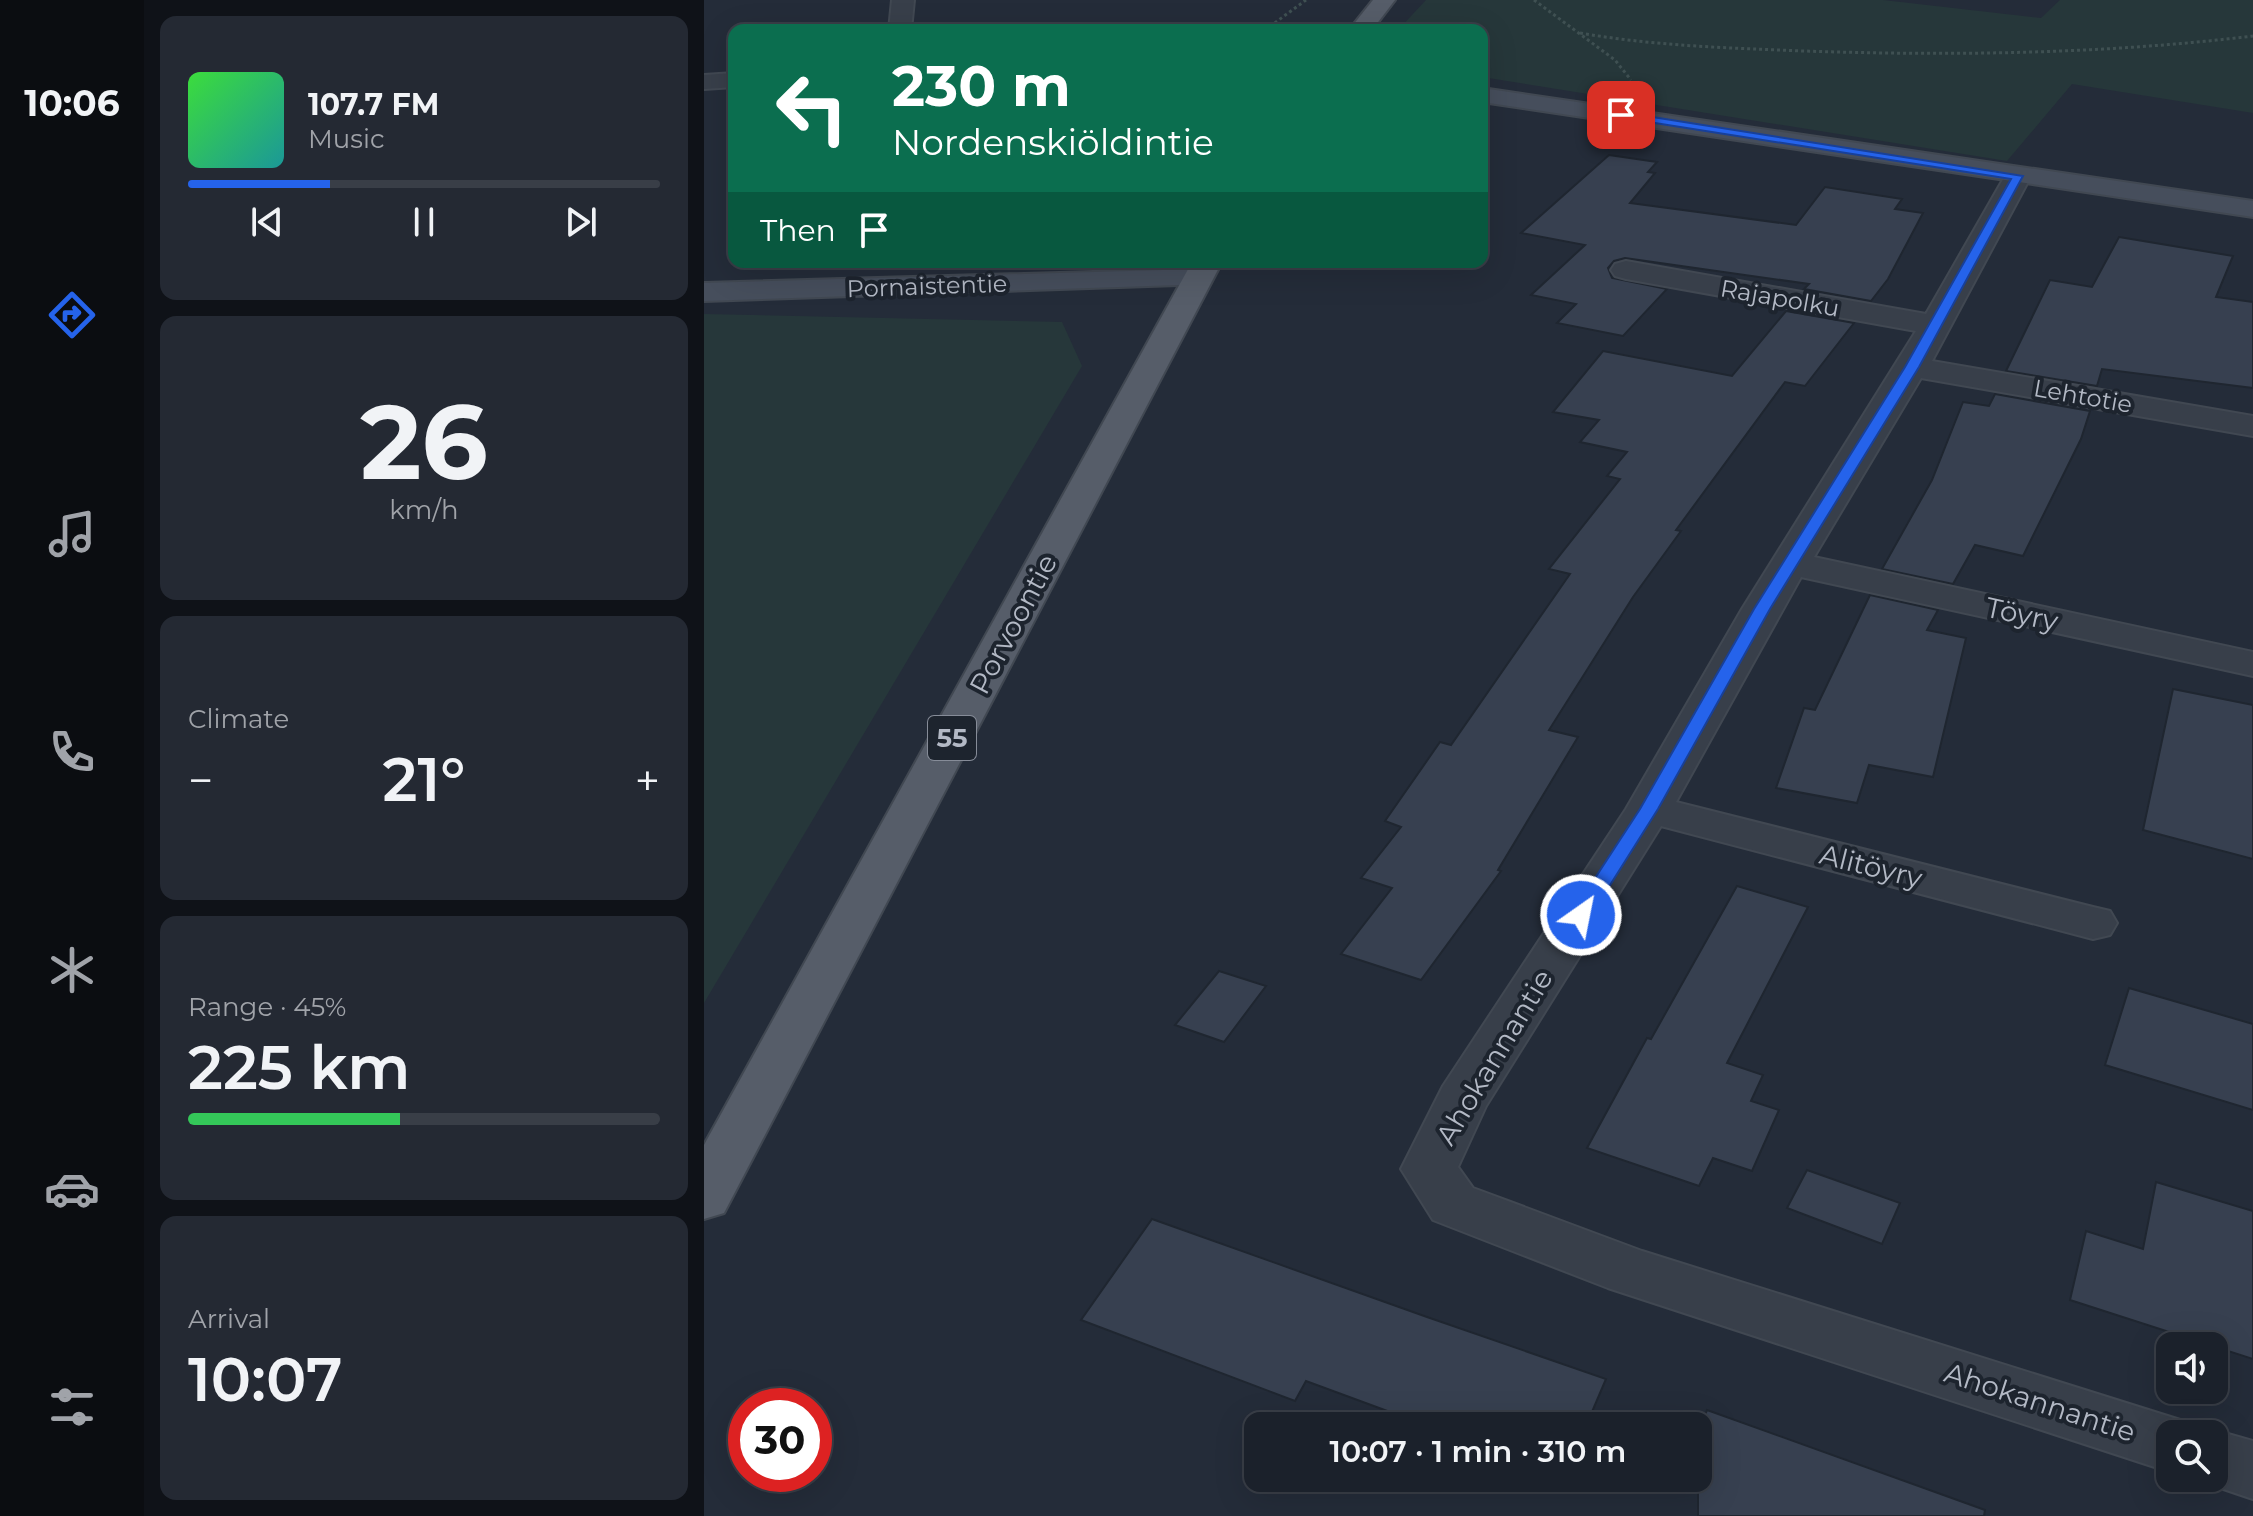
<!DOCTYPE html>
<html lang="en">
<head>
<meta charset="utf-8">
<style>
  body { margin:0; font-family:Montserrat,sans-serif; background:#242933; color:#f1f3f6; height:100vh; display:flex; flex-direction:column; font-size:30px; white-space:nowrap }
  * { box-sizing:border-box; margin:0 }
  p { font-size:26px; color:#a0a3a9 }
  .icon { flex:none; width:44px; height:44px; fill:none; stroke:currentColor; stroke-width:2; stroke-linecap:round; stroke-linejoin:round }
  .map { position:relative; flex:1; overflow:hidden }
  .panel { display:flex; flex-direction:column; gap:16px; padding:16px; background:#0f1218; width:560px }
  .panel>* { flex:none }
  .banner { position:absolute; left:24px; top:24px; width:760px; height:244px; border-radius:16px; box-shadow:0 8px 32px #0002,0 0 0 2px #393e47; background:#0b6e4f; color:#fff; overflow:hidden }
  .buttons { position:absolute; left:1452px; top:1332px; display:grid; gap:16px }
  .buttons a { display:grid; place-items:center; width:72px; height:72px; border-radius:16px; background:#1b212b; box-shadow:0 8px 32px #0002,0 0 0 2px #393e47; font-size:40px }
  .speed { position:absolute; left:24px; top:1388px; display:flex; gap:16px; font-size:40px; font-weight:700; text-align:center }
  .speed>* { display:grid; place-content:center; width:104px; height:104px; border-radius:50%; background:#1b212b; box-shadow:0 8px 32px #0002,0 0 0 2px #393e47; line-height:1 }
  .speed .limit { border:12px solid #d22; background:#fff; color:#111 }
  .pin { position:absolute; display:grid; place-items:center; width:68px; height:68px; color:#fff; margin:-34px; border-radius:16px; box-shadow:0 4px 12px #0006 }
  .me { position:absolute; width:88px; margin:-44px; rotate:33deg; stroke-linejoin:round; filter:drop-shadow(0 0 6px #0008) }
  .turn { display:flex; align-items:center; gap:28px; height:168px; padding:0 32px; font-size:36px }
  .turn .icon { width:104px; height:104px; stroke-width:2.5 }
  .turn b { display:block; font-size:56px; line-height:68px }
  .then { display:flex; align-items:center; height:76px; padding:0 32px; background:#0003; gap:16px; font-size:30px }
  .big { font-size:60px; font-weight:600; line-height:1.1 }
  .panel .widget { flex:1; display:flex; flex-direction:column; justify-content:center; gap:12px; min-width:0; padding:0 28px; border-radius:16px; background:#242933 }
  .panel .dial { align-items:center; gap:0 }
  .dial b { font-size:104px; line-height:1 }
  .song { display:flex; align-items:center; gap:24px }
  .cover { width:96px; height:96px; border-radius:12px; background:linear-gradient(135deg,hsl(120 70% 55%),hsl(180 70% 35%)) }
  .played { height:8px; border-radius:4px; background:linear-gradient(90deg,#2563eb 30%,#393e47 30%) }
  .keys { display:flex; justify-content:space-around; direction:ltr }
  .heat { display:flex; justify-content:space-between; align-items:center; font-size:44px; direction:ltr }
  .charge { height:12px; border-radius:6px; background:linear-gradient(90deg,#34c759 45%,#393e47 0) }
  .trip { position:absolute; left:540px; top:1412px; width:468px; height:80px; border-radius:16px; background:#1b212b; box-shadow:0 8px 32px #0002,0 0 0 2px #393e47; font-weight:600; line-height:80px; text-align:center }
  main { display:flex; flex:1; min-height:0 }
  .tabs { display:flex; flex-direction:column; width:144px; justify-content:space-around; align-items:center; background:#0b0d11; color:#a0a3a9 }
  .tabs .icon { width:56px; height:56px }
  .tabs .current { color:#2563eb }
  .tabs b { font-size:36px; color:#f1f3f6 }
  .map>svg:first-child { display:block }
</style>
</head>
<body>
<main>
<nav class="tabs">
<b>10:06</b>
<svg class="icon current" aria-label="directions" viewBox="0 0 24 24"><path d="M12 3l9 9-9 9-9-9zM9 14v-3h6M13 9l2 2-2 2"/></svg>
<svg class="icon" aria-label="music" viewBox="0 0 24 24"><path d="M9 18V5l10-2v13"/><circle cx="6" cy="18" r="3"/><circle cx="16" cy="16" r="3"/></svg>
<svg class="icon" aria-label="phone" viewBox="0 0 24 24"><path d="M5 4h4l2 5-3 2q2 4 5 5l2-3 5 2v4C11 20 4 13 5 4z"/></svg>
<svg class="icon" aria-label="climate" viewBox="0 0 24 24"><path d="M12 3v18M4 7l16 10M4 17L20 7"/></svg>
<svg class="icon" aria-label="car" viewBox="0 0 24 24"><path d="M5 17H2v-5l4-1 3-4h7l3 4 3 1v5h-3M9 17h6M6 11h13"/><circle cx="7" cy="17" r="2"/><circle cx="17" cy="17" r="2"/></svg>
<svg class="icon" aria-label="filters" viewBox="0 0 24 24"><path d="M4 7h16M4 17h16"/><circle cx="9" cy="7" r="2"/><circle cx="15" cy="17" r="2"/></svg>
</nav>
<section class="panel">
<div class="widget">
<div class="song"><i class="cover"></i><div><b>107.7 FM</b><p>Music</p></div></div>
<div class="played"></div>
<div class="keys"><svg class="icon" aria-label="previous" viewBox="0 0 24 24"><path d="M18 5L8 12l10 7zM5 5v14"/></svg><svg class="icon" aria-label="pause" viewBox="0 0 24 24"><path d="M8 5v14M16 5v14"/></svg><svg class="icon" aria-label="next" viewBox="0 0 24 24"><path d="M6 5l10 7-10 7zM19 5v14"/></svg></div>
</div>
<div class="widget dial"><b>26</b><p>km/h</p></div>
<div class="widget"><p>Climate</p>
<div class="heat"><a>−</a><b class="big">21°</b><a>+</a></div>
</div>
<div class="widget"><p>Range · 45%</p><b class="big">225 km</b><div class="charge"></div></div>
<div class="widget"><p>Arrival</p><b class="big">10:07</b></div>
</section>
<div class="map">
<svg width="1549" height="1516" viewBox="0 0 1549 1516">
  <rect width="100%" height="100%" fill="#242c39"/>
  <!-- green -->
  <g fill="#26373a">
    <polygon points="722,0 1179,0 1337,18 1356,0 1549,0 1549,113 1368,84 1303,161 778,77 778,30 694,30"/>
    <polygon points="0,314 358,322 378,366 0,1003"/>
  </g>
  <!-- building -->
  <g fill="#374050" stroke="#1f2630" stroke-width="2">
    <polygon points="905,155 953,162 944,172 951,173 926,203 1092,225 1121,187 1198,199 1191,209 1219,213 1184,279 1167,301 1100,289 1105,284 921,258 910,261 904,268 908,278 963,289 919,336 853,323 872,304 827,295 881,245 817,233"/>
    <polygon points="1415,237 1529,256 1512,297 1549,302 1549,388 1398,369 1393,386 1302,371 1346,280 1388,287"/>
    <polygon points="1082,311 1150,323 1101,386 1081,382 972,530 977,531 929,597 845,730 874,737 794,870 797,871 717,980 637,954 688,888 657,878 697,827 681,821 736,742 747,745 866,574 845,569 916,479 903,476 923,452 876,442 895,420 849,412 899,351 1028,376"/>
    <polygon points="1291,394 1386,411 1377,439 1319,556 1271,545 1249,584 1178,569 1228,480 1259,402 1285,406"/>
    <polygon points="1166,595 1234,610 1223,630 1262,638 1229,777 1165,765 1153,803 1072,788 1100,708 1111,710"/>
    <polygon points="1469,689 1549,705 1549,859 1439,830"/>
    <polygon points="1033,886 1104,907 1023,1063 1059,1075 1047,1101 1075,1110 1048,1171 1009,1158 995,1186 883,1148 943,1038 947,1039"/>
    <polygon points="515,971 562,986 520,1042 471,1025"/>
    <polygon points="1425,988 1549,1024 1549,1110 1401,1065"/>
    <polygon points="1103,1170 1196,1203 1178,1244 1083,1208"/>
    <polygon points="1452,1182 1549,1211 1549,1359 1366,1300 1382,1231 1439,1249"/>
    <polygon points="448,1219 723,1317 902,1379 882,1426 724,1426 602,1381 591,1401 377,1320"/>
    <polygon points="1003,1410 1281,1510 1280,1516 994,1516 994,1434"/>
  </g>
  <g fill="none" stroke-linecap="round" stroke-linejoin="round">
    <!-- street casing -->
    <g stroke="#414852" stroke-width="4">
      <g id="street">
        <polygon points="188,0 210,0 207,30 185,30"/>
        <polygon points="30,73 30,87 0,89 0,75"/>
        <polygon points="1314,168 1324,170 1327,176 1228,361 1549,416 1549,436 1217,378 1110,557 1549,652 1549,676 1097,577 972,802 1389,907 1406,911 1413,923 1406,935 1389,939 957,826 782,1106 754,1167 769,1188 938,1251 1489,1424 1493,1434 1466,1434 1466,1472 904,1288 729,1220 697,1169 739,1086 922,809 1038,609 1212,331 922,279 911,276 907,270 911,264 922,261 1222,314 1301,176 1304,170"/>
        <polygon points="1510,1430 1549,1441 1549,1499 1487,1478 1510,1478 1510,1434 1498,1434"/>
      </g>
    </g>
    <!-- secondary casing -->
    <g stroke="#414852" stroke-width="4">
      <g id="secondary">
        <polygon points="778,88 1549,201 1549,217 778,102"/>
        <polygon points="493,269 504,272 508,278 504,284 0,301 0,283"/>
      </g>
    </g>
    <!-- primary casing -->
    <g stroke="#414852" stroke-width="4">
      <g id="primary">
        <polygon points="669,0 691,0 668,30 645,30"/>
        <polygon points="488,262 518,262 20,1213 0,1219 0,1145"/>
      </g>
    </g>
    <!-- path -->
    <g stroke="#3f5052" stroke-width="3" stroke-dasharray="3 3" stroke-linecap="butt">
      <polyline points="830,0 911,60 927,80"/>
      <polyline points="561,30 602,0"/>
      <path d="M 876,33 C 951,46 1024,48 1100,51 C 1249,56 1400,54 1549,36"/>
    </g>
    <!-- street -->
    <use href="#street" fill="#383f4a" fill-rule="evenodd"/>
    <!-- secondary -->
    <use href="#secondary" fill="#464e5c" fill-rule="evenodd"/>
    <!-- primary -->
    <use href="#primary" fill="#565d69" fill-rule="evenodd"/>
  </g>
  <!-- route -->
  <polygon fill="#2563eb" stroke="#184099" stroke-width="2" points="917,112 1319,176 1215,367 1066,609 954,809 884,920 877,921 867,915 936,809 1050,609 1201,367 1307,179 913,117"/>
  <g text-anchor="middle" dominant-baseline="central" stroke-width="8" stroke-linejoin="round" paint-order="stroke">
    <!-- far-street labels -->
    <g font-size="24" fill="#b3b9c5" stroke="#1d242e">
      <text transform="translate(223 286) rotate(-2)">Pornaistentie</text>
      <text transform="translate(1076 298) rotate(10)">Rajapolku</text>
      <text transform="translate(1379 396) rotate(10)">Lehtotie</text>
    </g>
    <!-- shield labels -->
    <rect fill="#1d242e" stroke="#868c98" stroke-width="2" x="224" y="716" width="48" height="44" rx="6"/>
    <g font-size="26" font-weight="bold" fill="#b3b9c5">
      <text x="248" y="738">55</text>
    </g>
    <!-- street labels -->
    <g font-size="28" fill="#b3b9c5" stroke="#1d242e">
      <text transform="translate(1318 614) rotate(12)">Töyry</text>
      <text transform="translate(309 624) rotate(-62)">Porvoontie</text>
      <text transform="translate(1167 866) rotate(14)">Alitöyry</text>
      <text transform="translate(790 1057) rotate(-59)">Ahokannantie</text>
      <text transform="translate(1336 1402) rotate(18)">Ahokannantie</text>
    </g>
  </g>
</svg>
<div class="buttons">
<a><svg class="icon" aria-label="sound" viewBox="0 0 24 24"><path d="M4 9h4l5-4v14l-5-4H4zM17 9q2 3 0 6"/></svg></a>
<a><svg class="icon" aria-label="search" viewBox="0 0 24 24"><circle cx="10" cy="10" r="6"/><path d="M15 15l6 6"/></svg></a>
</div>
<div class="speed"><div class="limit">30</div></div>
<div class="pin" style="left:917px;top:115px;background:#d93025"><svg class="icon" aria-label="arrive" viewBox="0 0 24 24"><path d="M6 21V4h12l-3 4 3 4H6"/></svg></div>
<svg class="me" style="left:877px;top:915px" viewBox="-20 -20 40 40"><circle r="17" fill="#2563eb" stroke="#fff" stroke-width="3"/><path d="M0-11L8 9 0 5-8 9z" fill="#fff"/></svg>
<div class="trip">10:07 · 1 min · 310 m</div>
<div class="banner">
<div class="turn"><svg class="icon" aria-label="left" viewBox="0 0 24 24"><path d="M17 20v-9H6M10 6l-5 5 5 5"/></svg><div><b>230 m</b>Nordenskiöldintie</div></div>
<div class="then">Then<svg class="icon" aria-label="arrive" viewBox="0 0 24 24"><path d="M6 21V4h12l-3 4 3 4H6"/></svg></div>
</div>
</div>
</main>
</body>
</html>
